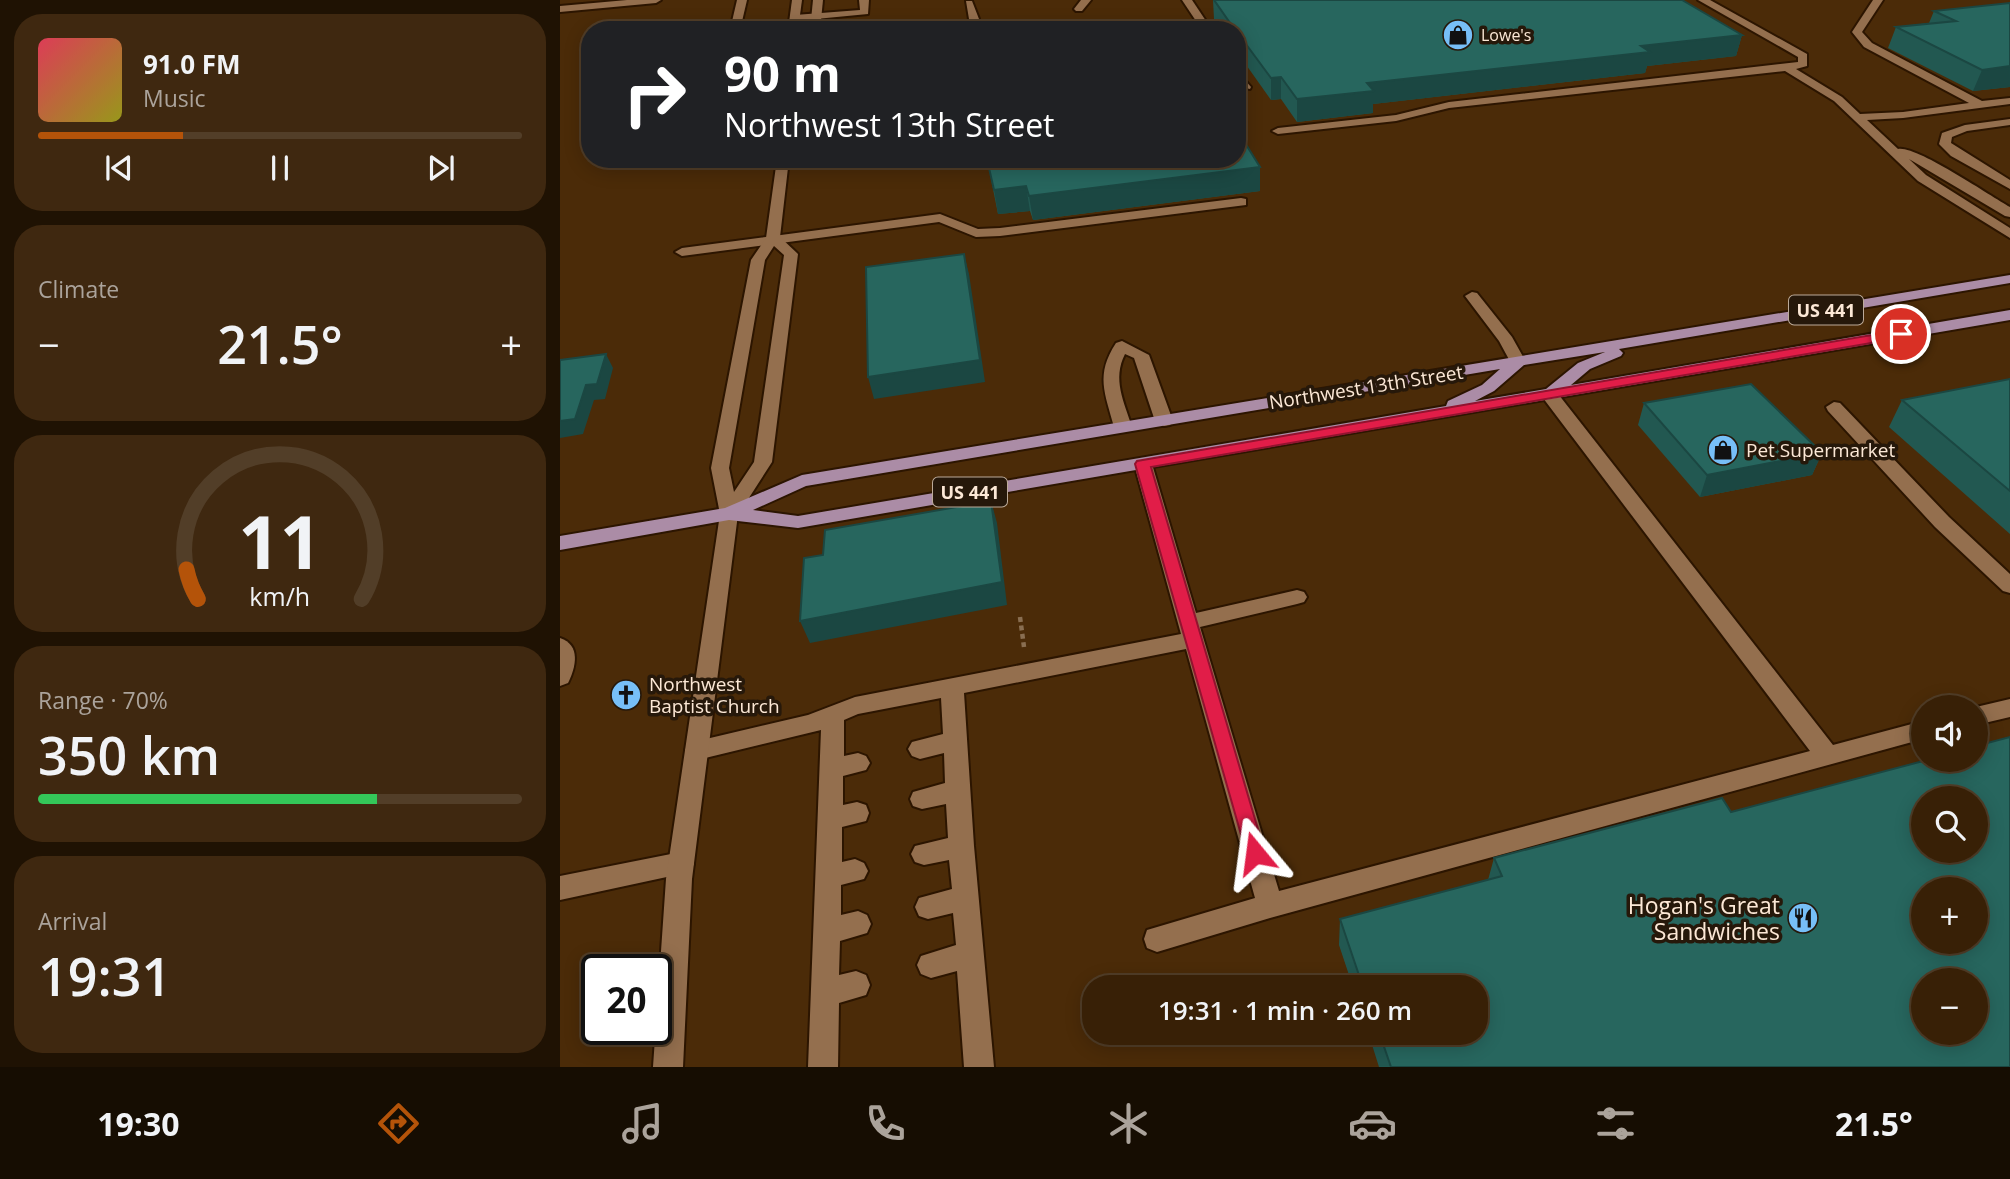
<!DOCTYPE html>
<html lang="en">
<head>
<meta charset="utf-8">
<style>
  body { margin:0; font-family:"Open Sans",sans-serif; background:#3f2810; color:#f1f3f6; height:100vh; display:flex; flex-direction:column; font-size:26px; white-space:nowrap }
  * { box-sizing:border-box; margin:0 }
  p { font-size:23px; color:#aba39b }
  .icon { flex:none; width:38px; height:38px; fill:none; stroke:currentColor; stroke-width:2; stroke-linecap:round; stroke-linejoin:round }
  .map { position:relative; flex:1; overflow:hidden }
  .details { display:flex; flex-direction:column; gap:14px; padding:14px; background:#1f1203; width:560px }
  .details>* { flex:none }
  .banner { position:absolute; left:21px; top:21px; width:665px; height:147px; border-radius:28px; box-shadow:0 4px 18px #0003,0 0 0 2px #523e28; background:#202124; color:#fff; overflow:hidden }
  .controls { position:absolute; left:1351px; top:695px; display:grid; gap:14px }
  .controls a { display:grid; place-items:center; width:77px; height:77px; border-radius:50%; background:#382006; box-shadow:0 4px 18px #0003,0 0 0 2px #523e28; font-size:35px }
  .speed { position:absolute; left:21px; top:954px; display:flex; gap:14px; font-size:35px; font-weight:700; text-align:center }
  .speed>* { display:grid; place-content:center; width:91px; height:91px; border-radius:50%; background:#382006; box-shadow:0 4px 18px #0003,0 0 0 2px #523e28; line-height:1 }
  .speed .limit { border:4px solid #111; border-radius:10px; background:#fff; color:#111 }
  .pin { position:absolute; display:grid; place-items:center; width:60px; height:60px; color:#fff; margin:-30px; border:4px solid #fff; border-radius:50%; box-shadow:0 2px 7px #0007 }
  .me { position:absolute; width:77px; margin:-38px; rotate:344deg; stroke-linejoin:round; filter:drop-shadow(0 0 5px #0008) }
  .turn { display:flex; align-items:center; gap:24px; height:147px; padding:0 28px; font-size:32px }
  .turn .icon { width:91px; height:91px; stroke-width:2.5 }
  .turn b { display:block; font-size:49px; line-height:60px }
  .big { font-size:52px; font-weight:600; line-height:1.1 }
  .details .card { flex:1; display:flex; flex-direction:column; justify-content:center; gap:10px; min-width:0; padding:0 24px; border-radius:28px; background:#3f2810 }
  .details .dial { align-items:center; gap:0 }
  .dial svg { height:182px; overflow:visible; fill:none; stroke:#523e28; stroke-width:7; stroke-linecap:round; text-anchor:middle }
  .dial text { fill:#f1f3f6; stroke:none }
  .song { display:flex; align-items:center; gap:21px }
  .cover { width:84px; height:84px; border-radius:10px; background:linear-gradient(135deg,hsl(350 70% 55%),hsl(60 70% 35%)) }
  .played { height:7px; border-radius:4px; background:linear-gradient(90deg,#b45309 30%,#523e28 30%) }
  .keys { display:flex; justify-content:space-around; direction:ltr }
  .heat { display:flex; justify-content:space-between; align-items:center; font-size:38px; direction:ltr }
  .charge { height:10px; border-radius:5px; background:linear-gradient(90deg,#34c759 70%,#523e28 0) }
  .trip { position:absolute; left:522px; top:975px; width:406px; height:70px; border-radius:28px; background:#382006; box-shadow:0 4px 18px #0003,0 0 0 2px #523e28; font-weight:600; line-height:70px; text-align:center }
  .tab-bar { display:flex; height:112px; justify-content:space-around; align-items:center; background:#160d02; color:#aba39b }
  .tab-bar .icon { width:49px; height:49px }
  .tab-bar .active { color:#b45309 }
  .tab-bar b { font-size:32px; color:#f1f3f6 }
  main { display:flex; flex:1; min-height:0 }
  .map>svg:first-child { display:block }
</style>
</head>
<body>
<main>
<section class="details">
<div class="card">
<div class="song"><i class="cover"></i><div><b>91.0 FM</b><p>Music</p></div></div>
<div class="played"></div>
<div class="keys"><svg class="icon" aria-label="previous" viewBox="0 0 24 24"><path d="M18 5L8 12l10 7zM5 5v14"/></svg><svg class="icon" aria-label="pause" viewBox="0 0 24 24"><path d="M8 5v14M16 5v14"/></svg><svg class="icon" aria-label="next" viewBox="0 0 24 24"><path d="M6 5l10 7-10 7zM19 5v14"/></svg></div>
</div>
<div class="card"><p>Climate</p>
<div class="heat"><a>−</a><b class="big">21.5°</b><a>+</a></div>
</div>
<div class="card dial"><svg viewBox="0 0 100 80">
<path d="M14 69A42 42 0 1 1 86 69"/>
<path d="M14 69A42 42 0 0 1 9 56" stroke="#b45309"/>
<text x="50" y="56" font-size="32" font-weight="700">11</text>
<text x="50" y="72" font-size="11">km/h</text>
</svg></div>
<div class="card"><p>Range · 70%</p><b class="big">350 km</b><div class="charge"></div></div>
<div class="card"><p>Arrival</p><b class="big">19:31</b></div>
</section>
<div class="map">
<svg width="1450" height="1067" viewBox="0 0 1450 1067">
  <rect width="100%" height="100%" fill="#4b2b08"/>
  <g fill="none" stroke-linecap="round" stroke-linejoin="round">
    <!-- service casing -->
    <g stroke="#2c1500" stroke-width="4">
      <g id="service">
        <polygon points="67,0 101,0 96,3 0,12 0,6"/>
        <polygon points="177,0 187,0 180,30 170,30"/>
        <polygon points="299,0 309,0 308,14 235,21 230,18 235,15 300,10"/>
        <polygon points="521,0 531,0 522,11 516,11 514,9"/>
        <polygon points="622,0 632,0 652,30 642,30"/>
        <path d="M 1138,0 L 1150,0 L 1247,54 L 1247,66 L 1236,69 L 1282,97 L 1300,114 L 1343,112 L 1409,103 L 1304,47 L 1292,32 L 1313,0 L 1323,0 L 1302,32 L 1312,43 L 1422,101 L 1450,98 L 1450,104 L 1343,118 L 1307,120 L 1338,149 C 1356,145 1430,196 1450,207 L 1450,217 L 1445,216 L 1349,159 L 1366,175 L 1450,228 L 1450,238 L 1358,181 L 1274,101 L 1225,71 L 889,108 L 836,121 L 718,134 L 712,131 L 718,128 L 836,115 L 889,102 L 1238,62 L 1238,57 Z"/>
        <polygon points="406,1 412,1 419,19 411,30 401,30 409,19"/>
        <polygon points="677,71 691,87 690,89 681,87 677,82"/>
        <polygon points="1450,119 1450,125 1407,131 1392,137 1391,143 1450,180 1450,189 1391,156 1379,144 1382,133 1405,125"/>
        <polygon points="681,198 686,199 686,205 440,236 416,237 379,222 122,256 115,252 122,248 380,214 418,229 440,228"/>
        <polygon points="912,292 917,293 952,337 966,362 964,365 952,365 939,341 905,296"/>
        <path d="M 562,341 L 589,355 L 613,421 L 610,425 L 604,426 L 595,421 L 574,358 L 565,354 C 552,379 564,402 572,427 L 563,432 L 554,427 C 545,393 535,375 556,343 Z"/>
        <polygon points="989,389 995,390 1273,745 1363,721 1363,739 710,918 597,952 587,948 584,939 587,930 695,898 626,649 404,693 414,846 434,1067 404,1067 397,971 371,978 361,974 357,965 361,956 396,945 393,913 368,919 359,916 355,907 359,898 392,889 389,860 364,865 355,862 351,854 355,846 388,838 386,804 362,809 353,806 350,799 353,792 385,783 384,753 360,759 352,756 348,749 352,742 383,734 381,698 298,714 284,720 284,756 298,753 306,756 310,763 306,770 283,776 283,805 297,802 306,805 309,813 306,821 282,827 282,862 295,859 304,863 308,871 304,879 281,885 281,915 298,911 307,915 311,924 307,933 280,941 279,975 296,971 306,975 310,985 306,995 279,1003 278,1067 248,1067 261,730 137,760 129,757 125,750 129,743 248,715 295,697 621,634 574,464 577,460 589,460 592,464 636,613 737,590 744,592 747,597 744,602 737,604 640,627 719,891 1250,751 983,398 981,394 983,390"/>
        <polygon points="1274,402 1280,403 1389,517 1450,574 1450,593 1443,591 1375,527 1268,411 1266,407"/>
        <path d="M 0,638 C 21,645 16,667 8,683 L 0,686 Z"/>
        <polygon points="1450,699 1450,717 1416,725 1416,707"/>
        <polygon points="121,852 130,856 134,864 130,872 0,900 0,876"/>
      </g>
    </g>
    <!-- tertiary casing -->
    <g stroke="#2c1500" stroke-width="4">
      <g id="tertiary">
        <polygon points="232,0 242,0 238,30 228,30"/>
        <polygon points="253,0 263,0 260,30 250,30"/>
        <path d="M 217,159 L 229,159 L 220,237 L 238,254 L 212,462 L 176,518 L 162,518 L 160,514 L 151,468 L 191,260 L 206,238 ZM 214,246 L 224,255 L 194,462 L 174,492 L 169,468 L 205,260 Z"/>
      </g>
    </g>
    <!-- secondary casing -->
    <g stroke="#2c1500" stroke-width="4">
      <polygon id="secondary" points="169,508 176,510 178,514 132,879 123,1067 93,1067 106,879 160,514 162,510"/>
    </g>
    <!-- primary casing -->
    <g stroke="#2c1500" stroke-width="4">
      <path id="primary" d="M 1450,275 L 1450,283 L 1059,349 L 1063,353 L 1061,356 L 1030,369 L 1011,385 L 1450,310 L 1450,320 L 238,528 L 169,520 L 0,550 L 0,536 L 165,508 L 242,475 ZM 1045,352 L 1018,363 L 986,389 L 915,401 L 934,391 L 964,365 ZM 940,369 L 922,385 L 888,401 L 886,406 L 238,516 L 193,510 L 246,486 Z"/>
    </g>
    <!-- path -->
    <polyline stroke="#896e51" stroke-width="4.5" stroke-dasharray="5 3.5" stroke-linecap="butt" points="460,617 464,647"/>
    <!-- service -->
    <use href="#service" fill="#946f4e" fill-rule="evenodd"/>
    <!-- tertiary -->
    <use href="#tertiary" fill="#946f4e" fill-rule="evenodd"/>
    <!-- secondary -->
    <use href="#secondary" fill="#946f4e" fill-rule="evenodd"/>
    <!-- primary -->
    <use href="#primary" fill="#ab8ca6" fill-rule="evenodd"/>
  </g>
  <!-- wall -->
  <g fill="#225851">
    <polygon points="653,0 1182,35 1176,56 1087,66 1085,73 813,104 813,113 737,122 721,99 711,100 677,52 677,30 661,30 654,19"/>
    <polygon points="1450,3 1450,87 1413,91 1328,48 1336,27 1369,23 1374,11"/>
    <polygon points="427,159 700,167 700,191 473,220 470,211 438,214"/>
    <polygon points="1450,379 1450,534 1329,427 1342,400"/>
    <polygon points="1084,403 1262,453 1252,475 1140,497 1078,425"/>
    <polygon points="1171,812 1450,1067 819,1067 808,1032 915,1032 915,987 793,987 779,945 780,919 928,880 934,858"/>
  </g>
  <!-- shaded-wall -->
  <g fill="#1b4742">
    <polygon points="1182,35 1176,56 1087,66 1085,73 813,104 813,113 737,122 737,99 807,83 1081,46"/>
    <polygon points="1450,66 1450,87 1413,91 1422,70"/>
    <polygon points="721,77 721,99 711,100 711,78"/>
    <polygon points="700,167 700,191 473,220 469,196"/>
    <polygon points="466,186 470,211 438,214 434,190"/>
    <polygon points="404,254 409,274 425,382 314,399 308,377"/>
    <polygon points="46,354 53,368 45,399 34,400 23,434 0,438 0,421 26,385"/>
    <polygon points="1262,453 1252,475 1140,497 1147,475"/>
    <polygon points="431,501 437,523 447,605 250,643 240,621"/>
  </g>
  <!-- building -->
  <g fill="#27665e" stroke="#1b4742" stroke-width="2" fill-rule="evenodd">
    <polygon points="654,0 1122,0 1182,35 1081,46 1090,52 807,83 814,91 737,99 721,77 711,78 677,32 677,30 675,30"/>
    <polygon points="1450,3 1450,66 1422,70 1336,27 1396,21 1374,11"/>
    <polygon points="587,21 590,26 612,24 616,30 489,30"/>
    <polygon points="677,130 700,167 469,196 466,186 434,190 427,159 677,159"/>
    <polygon points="404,254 420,360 308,377 306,267"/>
    <polygon points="46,354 37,384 26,385 15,419 0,421 0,360"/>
    <polygon points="1450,379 1450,491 1342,400"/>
    <polygon points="1191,384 1262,453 1147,475 1084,403"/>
    <polygon points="431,501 442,582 240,621 244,558 263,555 265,530"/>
    <path d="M 1450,737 L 1450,1067 L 831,1067 L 819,1032 L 915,1032 L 915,987 L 803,987 L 780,919 L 942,876 L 934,858 L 1162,798 L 1171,812 L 1367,760 L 1416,760 L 1416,746 ZM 1363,798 L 1416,798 L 1416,850 L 1363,850 ZM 1363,889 L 1416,889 L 1416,942 L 1363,942 ZM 1363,980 L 1416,980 L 1416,1032 L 1363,1032 Z"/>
  </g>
  <!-- route -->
  <polygon fill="#e11d48" stroke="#92132f" stroke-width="2" points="1341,330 1347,334 1346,337 591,467 705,853 702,859 695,862 688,859 575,464 577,461"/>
  <!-- icons -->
  <defs>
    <g id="shop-disc" transform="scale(1.575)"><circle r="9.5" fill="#77bff7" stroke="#26180a"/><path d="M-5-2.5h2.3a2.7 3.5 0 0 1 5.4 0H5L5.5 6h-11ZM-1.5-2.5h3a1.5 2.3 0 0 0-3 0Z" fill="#111"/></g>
    <g id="church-disc" transform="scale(1.575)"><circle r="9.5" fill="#77bff7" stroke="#26180a"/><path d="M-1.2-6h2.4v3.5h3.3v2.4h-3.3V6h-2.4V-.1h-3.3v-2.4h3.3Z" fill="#111"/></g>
    <g id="restaurant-disc" transform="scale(1.575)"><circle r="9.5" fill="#77bff7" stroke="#26180a"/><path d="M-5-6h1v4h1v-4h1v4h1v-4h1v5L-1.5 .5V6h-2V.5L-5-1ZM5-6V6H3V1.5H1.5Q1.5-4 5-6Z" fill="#111"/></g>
  </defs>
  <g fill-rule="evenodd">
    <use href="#shop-disc" x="898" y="35"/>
    <use href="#shop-disc" x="1163" y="450"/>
    <use href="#church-disc" x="66" y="695"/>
    <use href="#restaurant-disc" x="1243" y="918"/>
  </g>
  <g text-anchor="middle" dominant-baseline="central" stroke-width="7" stroke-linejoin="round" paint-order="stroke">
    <!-- far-poi labels -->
    <g font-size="16" fill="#fce8d6" stroke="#26180a" text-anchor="start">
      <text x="921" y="35">Lowe's</text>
    </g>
    <!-- shield labels -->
    <g fill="#26180a" stroke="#bcaa99" stroke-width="2">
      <rect x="1229" y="295.5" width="74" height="29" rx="5"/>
      <rect x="373" y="477.5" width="74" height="29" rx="5"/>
    </g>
    <g font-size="18" font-weight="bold" fill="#fce8d6">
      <text x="1266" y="310">US 441</text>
      <text x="410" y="492">US 441</text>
    </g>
    <!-- street labels -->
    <g font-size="19" fill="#fce8d6" stroke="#26180a">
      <text transform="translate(806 387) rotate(-9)">Northwest 13th Street</text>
    </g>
    <!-- poi labels -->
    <g font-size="19" fill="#fce8d6" stroke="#26180a" text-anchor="start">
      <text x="1186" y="450">Pet Supermarket</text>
      <text x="89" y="684">Northwest<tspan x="89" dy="22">Baptist Church</tspan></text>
    </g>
    <!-- near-poi labels -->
    <g font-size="23" fill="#fce8d6" stroke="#26180a" text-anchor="end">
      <text x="1220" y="905">Hogan's Great<tspan x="1220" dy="26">Sandwiches</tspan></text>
    </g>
  </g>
</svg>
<div class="controls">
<a><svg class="icon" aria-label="sound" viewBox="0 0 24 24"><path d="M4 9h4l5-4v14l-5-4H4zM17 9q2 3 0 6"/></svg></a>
<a><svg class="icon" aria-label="search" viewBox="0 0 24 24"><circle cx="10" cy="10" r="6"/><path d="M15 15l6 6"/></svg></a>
<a>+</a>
<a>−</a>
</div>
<div class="speed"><div class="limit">20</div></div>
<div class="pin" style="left:1341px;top:334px;background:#d93025"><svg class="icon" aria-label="arrive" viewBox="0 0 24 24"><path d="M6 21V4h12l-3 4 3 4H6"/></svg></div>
<svg class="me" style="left:695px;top:853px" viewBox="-20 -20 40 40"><path d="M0-17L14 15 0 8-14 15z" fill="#e11d48" stroke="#fff" stroke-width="4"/></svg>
<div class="trip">19:31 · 1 min · 260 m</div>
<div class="banner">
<div class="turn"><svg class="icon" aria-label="right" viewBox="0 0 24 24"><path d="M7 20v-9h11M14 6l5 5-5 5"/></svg><div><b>90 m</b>Northwest 13th Street</div></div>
</div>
</div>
</main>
<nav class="tab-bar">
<b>19:30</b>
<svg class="icon active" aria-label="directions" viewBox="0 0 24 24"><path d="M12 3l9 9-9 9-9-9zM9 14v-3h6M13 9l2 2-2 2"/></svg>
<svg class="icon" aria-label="music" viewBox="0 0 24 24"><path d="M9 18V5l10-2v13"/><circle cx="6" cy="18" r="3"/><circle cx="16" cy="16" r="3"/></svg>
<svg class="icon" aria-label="phone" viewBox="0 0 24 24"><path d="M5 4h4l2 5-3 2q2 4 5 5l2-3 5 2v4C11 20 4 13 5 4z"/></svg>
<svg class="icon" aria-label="climate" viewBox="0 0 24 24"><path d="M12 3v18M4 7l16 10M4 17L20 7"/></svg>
<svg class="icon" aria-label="car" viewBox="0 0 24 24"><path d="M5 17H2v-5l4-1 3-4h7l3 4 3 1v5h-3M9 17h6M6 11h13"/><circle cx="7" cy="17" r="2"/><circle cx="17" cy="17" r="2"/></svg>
<svg class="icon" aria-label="filters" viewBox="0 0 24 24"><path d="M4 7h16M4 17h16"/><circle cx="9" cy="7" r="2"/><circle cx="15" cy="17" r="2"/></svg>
<b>21.5°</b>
</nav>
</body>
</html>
